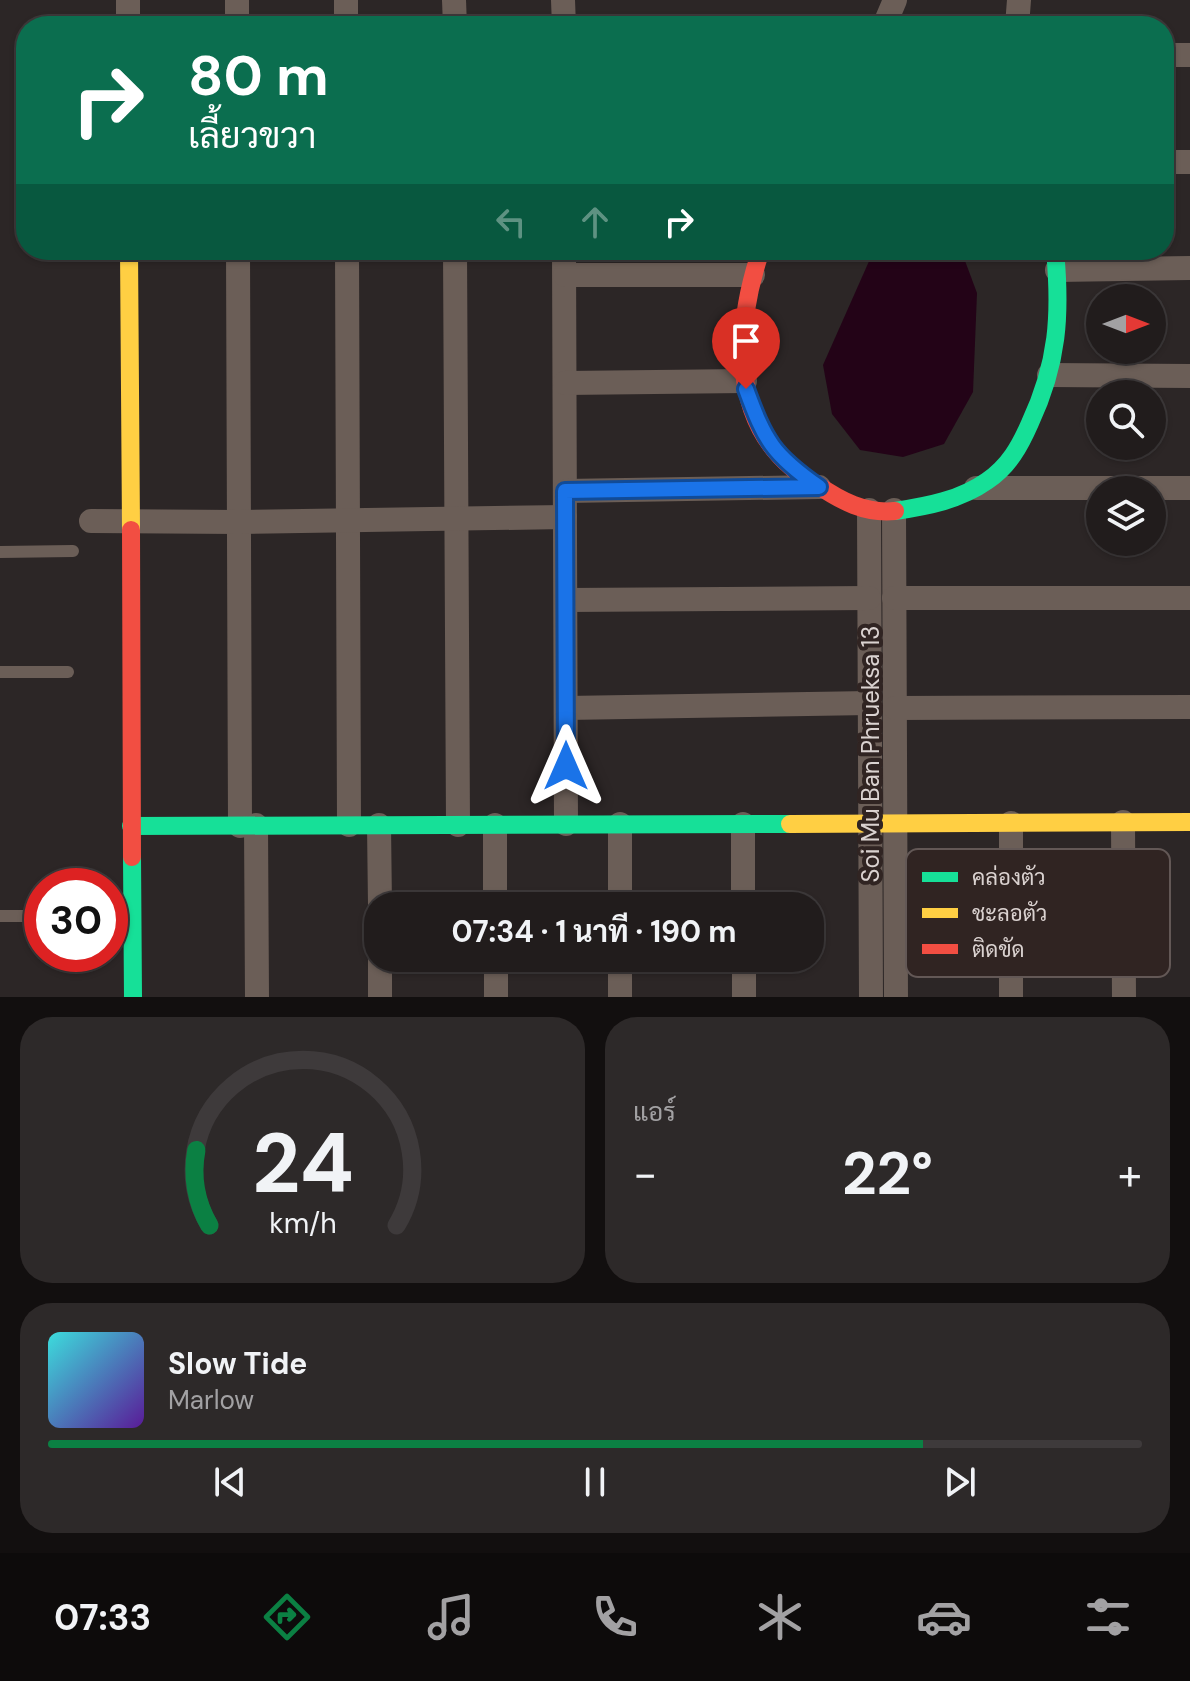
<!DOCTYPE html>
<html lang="th">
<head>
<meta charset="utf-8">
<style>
  body { margin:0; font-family:"DM Sans",Sarabun,sans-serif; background:#2d2929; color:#f1f3f6; height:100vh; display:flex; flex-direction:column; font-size:30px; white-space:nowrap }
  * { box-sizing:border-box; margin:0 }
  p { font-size:26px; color:#a2a1a3 }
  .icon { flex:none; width:44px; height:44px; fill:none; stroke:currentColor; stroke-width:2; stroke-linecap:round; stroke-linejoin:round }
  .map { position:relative; height:997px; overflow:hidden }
  .drawer { display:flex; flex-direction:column; gap:20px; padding:20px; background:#120f0f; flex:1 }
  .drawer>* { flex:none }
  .banner { position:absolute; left:16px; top:16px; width:1158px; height:244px; border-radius:32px; box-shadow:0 2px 6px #0004,0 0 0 2px #3e3a3b; background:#0b6e4f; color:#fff; overflow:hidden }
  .needle { width:52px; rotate:90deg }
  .controls { position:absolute; left:1086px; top:284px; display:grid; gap:16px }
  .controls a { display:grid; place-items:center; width:80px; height:80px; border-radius:50%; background:#211c1c; box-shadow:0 2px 6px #0004,0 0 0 2px #3e3a3b; font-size:40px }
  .speed { position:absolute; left:24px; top:868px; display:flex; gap:16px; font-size:40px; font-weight:700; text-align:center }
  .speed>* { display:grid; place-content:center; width:104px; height:104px; border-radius:50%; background:#211c1c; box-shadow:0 2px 6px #0004,0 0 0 2px #3e3a3b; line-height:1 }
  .speed .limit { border:12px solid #d22; background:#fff; color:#111 }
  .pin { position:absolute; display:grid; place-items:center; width:68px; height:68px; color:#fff; margin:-82px -34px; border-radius:50% 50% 50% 0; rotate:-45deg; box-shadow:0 0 8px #0007 }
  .pin .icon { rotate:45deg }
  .me { position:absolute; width:88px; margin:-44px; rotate:0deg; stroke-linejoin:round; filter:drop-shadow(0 0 6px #0008) }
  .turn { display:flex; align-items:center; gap:28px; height:168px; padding:0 40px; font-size:36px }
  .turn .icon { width:104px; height:104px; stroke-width:2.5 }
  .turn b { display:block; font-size:56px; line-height:68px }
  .lanes { display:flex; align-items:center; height:76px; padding:0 40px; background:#0003; justify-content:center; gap:40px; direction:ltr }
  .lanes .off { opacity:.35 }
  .big { font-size:60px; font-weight:700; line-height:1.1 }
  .drawer .card { flex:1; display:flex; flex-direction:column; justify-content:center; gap:12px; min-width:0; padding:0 28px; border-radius:32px; background:#2d2929 }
  .drawer .dial { align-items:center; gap:0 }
  .dial svg { height:208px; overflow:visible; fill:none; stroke:#3e3a3b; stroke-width:7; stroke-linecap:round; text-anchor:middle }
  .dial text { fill:#f1f3f6; stroke:none }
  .song { display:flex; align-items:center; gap:24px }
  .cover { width:96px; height:96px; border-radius:12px; background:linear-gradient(135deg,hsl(180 70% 55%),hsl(270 70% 35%)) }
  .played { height:8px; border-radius:4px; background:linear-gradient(90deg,#0b8043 80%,#3e3a3b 80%) }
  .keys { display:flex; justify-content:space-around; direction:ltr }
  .heat { display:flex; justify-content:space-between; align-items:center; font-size:44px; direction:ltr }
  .drawer .tiles { flex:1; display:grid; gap:20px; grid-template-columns:1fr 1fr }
  .card:last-child { grid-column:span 2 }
  .trip { position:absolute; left:364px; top:892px; width:460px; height:80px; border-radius:32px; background:#211c1c; box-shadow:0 2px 6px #0004,0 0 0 2px #3e3a3b; font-weight:700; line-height:80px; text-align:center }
  .menu { display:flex; height:128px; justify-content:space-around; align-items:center; background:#0d0b0b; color:#a2a1a3 }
  .menu .icon { width:56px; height:56px }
  .menu .current { color:#0b8043 }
  .menu b { font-size:36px; color:#f1f3f6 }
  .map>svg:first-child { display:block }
</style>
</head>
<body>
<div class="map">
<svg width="1190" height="997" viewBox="0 0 1190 997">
  <rect width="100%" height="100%" fill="#2c2626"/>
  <!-- water -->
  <polygon fill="#230317" points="874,250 961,250 977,293 973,392 944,444 903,457 860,450 832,414 823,365"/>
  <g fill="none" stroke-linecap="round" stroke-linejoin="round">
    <!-- lane -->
    <g stroke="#6b5e57" stroke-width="12">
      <polyline points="0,552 73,551"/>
      <polyline points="0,672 68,672"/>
      <polyline points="0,916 42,916"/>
    </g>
    <!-- street -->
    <g stroke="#6b5e57" stroke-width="24">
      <polyline points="128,0 128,26"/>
      <polyline points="237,0 237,26"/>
      <polyline points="346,0 346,26"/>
      <polyline points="454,0 455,26"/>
      <polyline points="563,0 564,26"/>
      <polyline points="884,26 895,0"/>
      <polyline points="1017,26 1019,0"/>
      <polyline points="1164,55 1190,55"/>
      <polyline points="1164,162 1190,162"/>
      <polyline points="238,250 240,826"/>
      <polyline points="347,250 349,825"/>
      <polyline points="455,250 458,825"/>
      <polyline points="564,250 566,824"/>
      <polyline points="1057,270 1190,268"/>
      <polyline points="565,275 753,275"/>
      <polyline points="1049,375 1190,376"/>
      <polyline points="565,383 745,381"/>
      <polyline points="976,488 1190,488"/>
      <polyline points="565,491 819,487"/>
      <polyline points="869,510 871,997"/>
      <polyline points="894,510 896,997"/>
      <polyline points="91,521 239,522 565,517"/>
      <polyline points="894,598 1190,598"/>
      <polyline points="566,600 869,598"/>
      <polyline points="566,708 870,703"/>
      <polyline points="895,708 1190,707"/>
      <polyline points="1123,822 1124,997"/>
      <polyline points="1011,823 1011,997"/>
      <polyline points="620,824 620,906"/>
      <polyline points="743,824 743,906"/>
      <polyline points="256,825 257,997"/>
      <polyline points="379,825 380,906"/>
      <polyline points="495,825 495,906"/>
      <polyline points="380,958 380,997"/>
      <polyline points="496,958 496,997"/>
      <polyline points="620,958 620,997"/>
      <polyline points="744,958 744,997"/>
    </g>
    <!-- fast -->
    <g stroke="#16e098" stroke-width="18">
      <path d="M 895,511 C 928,506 960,500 987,481 C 1009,466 1020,446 1030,423 C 1058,363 1061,315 1055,250"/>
      <polyline points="131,826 790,824"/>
      <polyline points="132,857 133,997"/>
    </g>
    <!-- slow -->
    <g stroke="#ffcf43" stroke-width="18">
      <polyline points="129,250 131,530"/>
      <polyline points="790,824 1190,822"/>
    </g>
    <!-- jam -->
    <g stroke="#f24e42" stroke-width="18">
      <path d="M 761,250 C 737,321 728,413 791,467 C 798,474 808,479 816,484 C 841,501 865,514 895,511"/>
      <polyline points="131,530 132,857"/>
    </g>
  </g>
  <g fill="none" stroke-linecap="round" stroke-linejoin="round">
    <!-- route casing -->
    <g stroke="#114b97" stroke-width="20">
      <path id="route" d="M 566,766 L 565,491 L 819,487 C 773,455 765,441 746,389"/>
    </g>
    <!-- route -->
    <use href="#route" stroke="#1a73e8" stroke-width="14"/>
  </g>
  <g text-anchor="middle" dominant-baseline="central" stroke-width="8" stroke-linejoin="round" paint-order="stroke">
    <!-- street labels -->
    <g font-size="24" fill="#dad2d0" stroke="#302422">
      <text transform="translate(870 754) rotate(-90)">Soi Mu Ban Phrueksa 13</text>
    </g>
  </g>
  <!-- legend -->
  <rect x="906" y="849" width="264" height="128" rx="12" fill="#302422" stroke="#635856" stroke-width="2"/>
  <rect x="922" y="872" width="36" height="10" fill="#16e098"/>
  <rect x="922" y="908" width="36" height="10" fill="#ffcf43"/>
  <rect x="922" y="944" width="36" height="10" fill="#f24e42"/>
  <g font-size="22" fill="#dad2d0">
    <text x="972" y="885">คล่องตัว</text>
    <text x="972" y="921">ชะลอตัว</text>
    <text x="972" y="957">ติดขัด</text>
  </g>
</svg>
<div class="controls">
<a><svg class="needle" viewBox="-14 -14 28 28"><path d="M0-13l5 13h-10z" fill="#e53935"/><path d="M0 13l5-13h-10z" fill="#a2a1a3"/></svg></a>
<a><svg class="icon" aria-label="search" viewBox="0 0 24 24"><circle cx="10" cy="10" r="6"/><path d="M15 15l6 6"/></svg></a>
<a><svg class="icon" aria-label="layers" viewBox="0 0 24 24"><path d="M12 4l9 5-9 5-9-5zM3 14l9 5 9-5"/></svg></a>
</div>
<div class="speed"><div class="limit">30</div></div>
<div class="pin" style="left:746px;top:389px;background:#d93025"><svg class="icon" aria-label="arrive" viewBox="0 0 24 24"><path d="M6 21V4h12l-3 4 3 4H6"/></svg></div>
<svg class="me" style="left:566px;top:766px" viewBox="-20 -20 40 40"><path d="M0-17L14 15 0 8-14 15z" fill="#1a73e8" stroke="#fff" stroke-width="4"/></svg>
<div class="trip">07:34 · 1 นาที · 190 m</div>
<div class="banner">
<div class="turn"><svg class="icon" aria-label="right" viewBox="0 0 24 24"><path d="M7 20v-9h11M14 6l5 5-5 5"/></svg><div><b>80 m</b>เลี้ยวขวา</div></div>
<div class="lanes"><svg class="icon off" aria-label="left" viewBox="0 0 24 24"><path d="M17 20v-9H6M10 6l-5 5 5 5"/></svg><svg class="icon off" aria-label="ahead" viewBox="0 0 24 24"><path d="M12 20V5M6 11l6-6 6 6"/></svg><svg class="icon" aria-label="right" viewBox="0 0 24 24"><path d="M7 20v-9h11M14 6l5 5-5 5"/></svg></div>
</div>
</div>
<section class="drawer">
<div class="tiles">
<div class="card dial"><svg viewBox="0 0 100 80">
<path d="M14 69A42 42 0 1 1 86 69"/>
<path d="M14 69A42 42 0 0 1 9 40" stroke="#0b8043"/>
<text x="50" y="56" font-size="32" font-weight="700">24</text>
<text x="50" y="72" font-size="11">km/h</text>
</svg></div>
<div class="card"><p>แอร์</p>
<div class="heat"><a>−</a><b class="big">22°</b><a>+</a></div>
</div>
<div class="card">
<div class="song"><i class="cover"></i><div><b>Slow Tide</b><p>Marlow</p></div></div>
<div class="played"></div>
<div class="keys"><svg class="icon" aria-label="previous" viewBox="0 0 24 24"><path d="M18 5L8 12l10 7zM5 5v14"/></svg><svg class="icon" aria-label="pause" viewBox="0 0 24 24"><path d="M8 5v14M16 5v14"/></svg><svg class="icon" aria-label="next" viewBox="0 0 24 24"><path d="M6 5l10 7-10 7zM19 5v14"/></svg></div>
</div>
</div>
</section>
<nav class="menu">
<b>07:33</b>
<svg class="icon current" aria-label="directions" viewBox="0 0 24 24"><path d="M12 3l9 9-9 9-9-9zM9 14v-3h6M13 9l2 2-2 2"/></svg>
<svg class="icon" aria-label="music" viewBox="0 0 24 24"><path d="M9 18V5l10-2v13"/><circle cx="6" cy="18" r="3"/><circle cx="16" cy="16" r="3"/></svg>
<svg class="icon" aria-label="phone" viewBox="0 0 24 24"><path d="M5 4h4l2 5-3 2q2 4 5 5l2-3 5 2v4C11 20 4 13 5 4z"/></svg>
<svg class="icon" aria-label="climate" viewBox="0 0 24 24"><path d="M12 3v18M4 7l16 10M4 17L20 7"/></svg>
<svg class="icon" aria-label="car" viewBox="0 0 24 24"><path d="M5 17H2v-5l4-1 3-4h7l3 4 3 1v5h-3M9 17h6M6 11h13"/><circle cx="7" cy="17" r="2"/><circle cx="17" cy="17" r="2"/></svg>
<svg class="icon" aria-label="filters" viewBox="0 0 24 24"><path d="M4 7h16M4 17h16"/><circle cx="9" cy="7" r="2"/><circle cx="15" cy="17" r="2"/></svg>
</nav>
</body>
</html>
